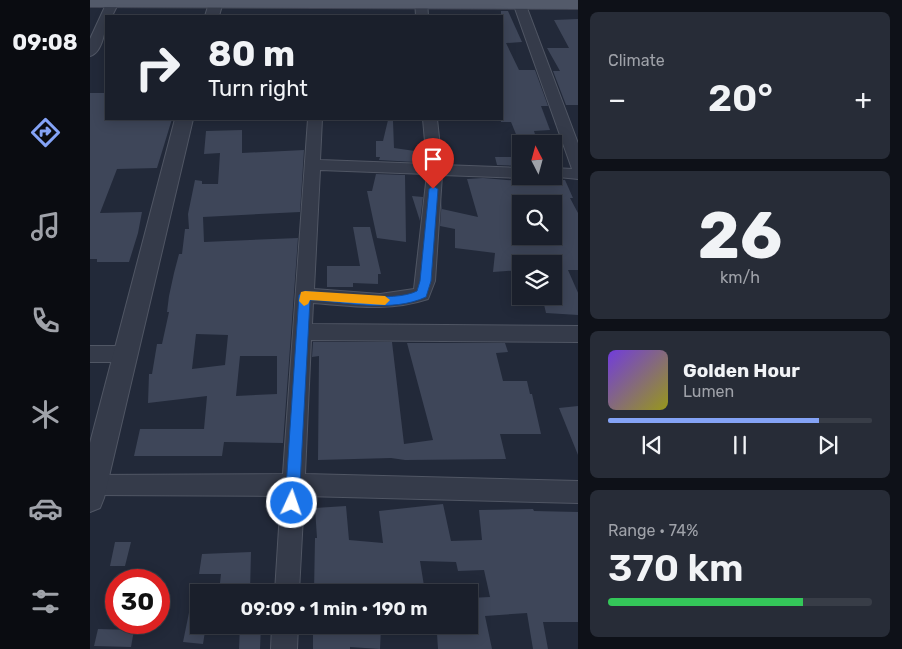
<!DOCTYPE html>
<html lang="en">
<head>
<meta charset="utf-8">
<style>
  body { margin:0; font-family:Rubik,sans-serif; background:#272c37; color:#f1f3f6; height:100vh; display:flex; flex-direction:column; font-size:19px; white-space:nowrap }
  * { box-sizing:border-box; margin:0 }
  p { font-size:16px; color:#9fa2a9 }
  .icon { flex:none; width:28px; height:28px; fill:none; stroke:currentColor; stroke-width:2; stroke-linecap:round; stroke-linejoin:round }
  .map { position:relative; flex:1; overflow:hidden }
  .sheet { display:flex; flex-direction:column; gap:12px; padding:12px; background:#0e1118; width:324px }
  .sheet>* { flex:none }
  .banner { position:absolute; left:15px; top:15px; width:398px; height:105px; border-radius:0px; box-shadow:0 2px 12px #0003,0 0 0 1px #383d47; background:#1a1f2b; color:#f1f3f6; overflow:hidden }
  .needle { width:32px; rotate:354deg }
  .fabs { position:absolute; left:422px; top:135px; display:grid; gap:10px }
  .fabs a { display:grid; place-items:center; width:50px; height:50px; border-radius:0px; background:#1a1f2b; box-shadow:0 2px 12px #0003,0 0 0 1px #383d47; font-size:25px }
  .speed { position:absolute; left:15px; top:569px; display:flex; gap:10px; font-size:25px; font-weight:700; text-align:center }
  .speed>* { display:grid; place-content:center; width:65px; height:65px; border-radius:50%; background:#1a1f2b; box-shadow:0 2px 12px #0003,0 0 0 1px #383d47; line-height:1 }
  .speed .limit { border:8px solid #d22; background:#fff; color:#111 }
  .pin { position:absolute; display:grid; place-items:center; width:42px; height:42px; color:#fff; margin:-51px -21px; border-radius:50% 50% 50% 0; rotate:-45deg; box-shadow:0 0 5px #0007 }
  .pin .icon { rotate:45deg }
  .me { position:absolute; width:55px; margin:-28px; rotate:3deg; stroke-linejoin:round; filter:drop-shadow(0 0 4px #0008) }
  .turn { display:flex; align-items:center; gap:18px; height:105px; padding:0 20px; font-size:22px }
  .turn .icon { width:65px; height:65px; stroke-width:2.5 }
  .turn b { display:block; font-size:35px; line-height:42px }
  .big { font-size:38px; font-weight:600; line-height:1.1 }
  .sheet .widget { flex:1; display:flex; flex-direction:column; justify-content:center; gap:8px; min-width:0; padding:0 18px; border-radius:8px; background:#272c37 }
  .sheet .dial { align-items:center; gap:0 }
  .dial b { font-size:65px; line-height:1 }
  .song { display:flex; align-items:center; gap:15px }
  .cover { width:60px; height:60px; border-radius:8px; background:linear-gradient(135deg,hsl(260 70% 55%),hsl(60 70% 35%)) }
  .played { height:5px; border-radius:2px; background:linear-gradient(90deg,#84a3f6 80%,#383d47 80%) }
  .keys { display:flex; justify-content:space-around; direction:ltr }
  .heat { display:flex; justify-content:space-between; align-items:center; font-size:28px; direction:ltr }
  .charge { height:8px; border-radius:4px; background:linear-gradient(90deg,#34c759 74%,#383d47 0) }
  .trip { position:absolute; left:100px; top:584px; width:288px; height:50px; border-radius:0px; background:#1a1f2b; box-shadow:0 2px 12px #0003,0 0 0 1px #383d47; font-weight:600; line-height:50px; text-align:center }
  main { display:flex; flex:1; min-height:0 }
  .tabs { display:flex; flex-direction:column; width:90px; justify-content:space-around; align-items:center; background:#0a0c11; color:#9fa2a9 }
  .tabs .icon { width:35px; height:35px }
  .tabs .current { color:#84a3f6 }
  .tabs b { font-size:22px; color:#f1f3f6 }
  .map>svg:first-child { display:block }
</style>
</head>
<body>
<main>
<nav class="tabs">
<b>09:08</b>
<svg class="icon current" aria-label="directions" viewBox="0 0 24 24"><path d="M12 3l9 9-9 9-9-9zM9 14v-3h6M13 9l2 2-2 2"/></svg>
<svg class="icon" aria-label="music" viewBox="0 0 24 24"><path d="M9 18V5l10-2v13"/><circle cx="6" cy="18" r="3"/><circle cx="16" cy="16" r="3"/></svg>
<svg class="icon" aria-label="phone" viewBox="0 0 24 24"><path d="M5 4h4l2 5-3 2q2 4 5 5l2-3 5 2v4C11 20 4 13 5 4z"/></svg>
<svg class="icon" aria-label="climate" viewBox="0 0 24 24"><path d="M12 3v18M4 7l16 10M4 17L20 7"/></svg>
<svg class="icon" aria-label="car" viewBox="0 0 24 24"><path d="M5 17H2v-5l4-1 3-4h7l3 4 3 1v5h-3M9 17h6M6 11h13"/><circle cx="7" cy="17" r="2"/><circle cx="17" cy="17" r="2"/></svg>
<svg class="icon" aria-label="filters" viewBox="0 0 24 24"><path d="M4 7h16M4 17h16"/><circle cx="9" cy="7" r="2"/><circle cx="15" cy="17" r="2"/></svg>
</nav>
<div class="map">
<svg width="489" height="649" viewBox="0 0 489 649">
  <rect width="100%" height="100%" fill="#222939"/>
  <!-- building -->
  <g fill="#3e4659" fill-rule="evenodd">
    <polygon points="411,11 418,11 432,42 416,43 429,70 445,70 458,106 451,106 460,130 444,131 448,144 430,144 421,122 411,122"/>
    <polygon points="489,19 489,105 476,105 463,71 470,71 457,48 479,48 464,20"/>
    <polygon points="0,93 16,93 16,119 82,119 67,168 27,169 10,213 52,212 48,233 39,262 7,262 7,259 0,259"/>
    <polygon points="298,120 303,121 304,148 325,151 325,162 289,160 290,157 286,157 286,141 293,141"/>
    <path d="M 152,130 L 152,153 L 214,150 L 210,212 L 113,217 L 114,242 L 208,238 L 193,443 L 134,442 L 132,456 L 44,456 L 50,429 L 114,429 L 117,396 L 58,403 L 59,374 L 62,374 L 67,344 L 72,344 L 79,312 L 77,312 L 79,296 L 84,273 L 89,254 L 92,254 L 95,229 L 99,229 L 98,214 L 105,180 L 112,181 L 112,184 L 128,184 L 130,153 L 114,154 L 116,131 ZM 106,334 L 138,335 L 135,365 L 102,369 ZM 150,356 L 187,356 L 187,394 L 146,396 Z"/>
    <polygon points="405,157 431,157 431,166 407,165"/>
    <polygon points="286,174 315,175 316,242 287,238 277,191 282,191"/>
    <path d="M 393,178 L 431,181 L 475,180 L 483,198 L 480,198 L 489,215 L 489,270 L 478,270 L 489,295 L 489,315 L 456,313 L 452,296 L 464,296 L 464,264 L 431,264 L 431,270 L 403,272 L 405,253 L 365,248 L 365,229 L 350,226 L 352,199 L 352,209 L 388,217 L 377,179 ZM 431,204 L 464,204 L 464,245 L 436,246 L 431,236 Z"/>
    <polygon points="322,196 333,197 330,221"/>
    <polygon points="263,227 280,227 291,274 288,274 288,284 263,283 263,287 237,287 237,266 270,266"/>
    <polygon points="223,342 302,342 314,444 343,440 317,343 415,343 418,352 406,353 413,381 437,381 440,394 442,394 451,434 410,434 416,459 315,460 301,458 228,460 229,356 222,357"/>
    <polygon points="489,406 489,455 488,455 469,408"/>
    <polygon points="353,504 361,541 392,540 389,510 443,509 444,511 489,512 489,622 453,622 458,649 443,649 437,613 395,616 402,649 348,649 347,634 367,634 366,629 379,628 379,598 400,597 394,570 368,571 366,562 330,561 335,592 224,592 225,538 227,538 225,508 256,506 259,540 293,543 289,511"/>
    <polygon points="25,542 41,542 35,566 20,566"/>
    <polygon points="161,552 160,592 129,592 131,574 109,574 112,554"/>
    <polygon points="102,598 109,599 109,625 116,625 113,644 93,642"/>
    <polygon points="150,625 171,625 170,649 149,649"/>
    <polygon points="223,625 265,625 291,628 290,649 260,647 260,649 223,649"/>
    <polygon points="8,629 44,630 41,647 4,646"/>
  </g>
  <g fill="none" stroke-linecap="round" stroke-linejoin="round">
    <!-- minor casing -->
    <g stroke="#505664" stroke-width="2">
      <g id="minor">
        <path d="M 18,0 L 30,0 L 22,16 L 16,16 C 16,27 13,53 0,56 L 0,39 Z"/>
        <polygon points="325,0 337,0 338,16 326,16"/>
        <polygon points="422,0 434,0 489,146 489,179 458,176 464,176 464,168 482,169"/>
        <path d="M 218,119 L 232,119 L 230,160 L 337,164 L 333,119 L 347,119 L 352,165 L 431,168 L 431,176 L 437,176 L 431,178 L 352,175 L 345,281 L 338,299 C 299,312 263,306 223,303 L 222,324 L 489,326 L 489,342 L 221,340 L 215,474 L 489,481 L 489,503 L 214,496 L 209,592 L 185,592 L 191,496 L 4,495 L 0,493 L 0,475 L 193,474 ZM 230,170 L 337,174 L 324,289 L 290,294 L 224,289 Z"/>
        <polygon points="0,346 35,346 42,348 45,354 42,360 35,362 0,362"/>
        <polygon points="182,625 208,625 207,649 181,649"/>
      </g>
    </g>
    <!-- tertiary casing -->
    <g stroke="#505664" stroke-width="2">
      <g id="tertiary">
        <polygon points="120,0 132,0 133,2 129,16 115,16"/>
        <polygon points="85,119 103,119 14,498 10,508 0,512 0,443"/>
      </g>
    </g>
    <!-- primary casing -->
    <g stroke="#3f4453" stroke-width="2">
      <polygon id="primary" points="0,0 489,0 489,9 0,7"/>
    </g>
    <!-- minor -->
    <use href="#minor" fill="#353b4a" fill-rule="evenodd"/>
    <!-- tertiary -->
    <use href="#tertiary" fill="#353b4a" fill-rule="evenodd"/>
    <!-- primary -->
    <use href="#primary" fill="#535a6a" fill-rule="evenodd"/>
  </g>
  <!-- route -->
  <path fill="#1a73e8" stroke="#114b97" d="M 343,186 L 348,189 L 341,281 L 336,297 C 302,313 256,302 220,300 L 209,503 L 207,508 L 202,510 L 197,508 L 195,503 L 209,295 L 215,291 C 243,293 303,303 327,291 L 330,281 L 339,189 Z"/>
  <!-- slow -->
  <polygon fill="#f59e0b" points="215,291 295,296 300,300 295,305 220,300 218,304 214,306 209,301 211,292"/>
</svg>
<div class="fabs">
<a><svg class="needle" viewBox="-14 -14 28 28"><path d="M0-13l5 13h-10z" fill="#e53935"/><path d="M0 13l5-13h-10z" fill="#9fa2a9"/></svg></a>
<a><svg class="icon" aria-label="search" viewBox="0 0 24 24"><circle cx="10" cy="10" r="6"/><path d="M15 15l6 6"/></svg></a>
<a><svg class="icon" aria-label="layers" viewBox="0 0 24 24"><path d="M12 4l9 5-9 5-9-5zM3 14l9 5 9-5"/></svg></a>
</div>
<div class="speed"><div class="limit">30</div></div>
<div class="pin" style="left:343px;top:189px;background:#d93025"><svg class="icon" aria-label="arrive" viewBox="0 0 24 24"><path d="M6 21V4h12l-3 4 3 4H6"/></svg></div>
<svg class="me" style="left:202px;top:503px" viewBox="-20 -20 40 40"><circle r="17" fill="#1a73e8" stroke="#fff" stroke-width="3"/><path d="M0-11L8 9 0 5-8 9z" fill="#fff"/></svg>
<div class="trip">09:09 · 1 min · 190 m</div>
<div class="banner">
<div class="turn"><svg class="icon" aria-label="right" viewBox="0 0 24 24"><path d="M7 20v-9h11M14 6l5 5-5 5"/></svg><div><b>80 m</b>Turn right</div></div>
</div>
</div>
<section class="sheet">
<div class="widget"><p>Climate</p>
<div class="heat"><a>−</a><b class="big">20°</b><a>+</a></div>
</div>
<div class="widget dial"><b>26</b><p>km/h</p></div>
<div class="widget">
<div class="song"><i class="cover"></i><div><b>Golden Hour</b><p>Lumen</p></div></div>
<div class="played"></div>
<div class="keys"><svg class="icon" aria-label="previous" viewBox="0 0 24 24"><path d="M18 5L8 12l10 7zM5 5v14"/></svg><svg class="icon" aria-label="pause" viewBox="0 0 24 24"><path d="M8 5v14M16 5v14"/></svg><svg class="icon" aria-label="next" viewBox="0 0 24 24"><path d="M6 5l10 7-10 7zM19 5v14"/></svg></div>
</div>
<div class="widget"><p>Range · 74%</p><b class="big">370 km</b><div class="charge"></div></div>
</section>
</main>
</body>
</html>
